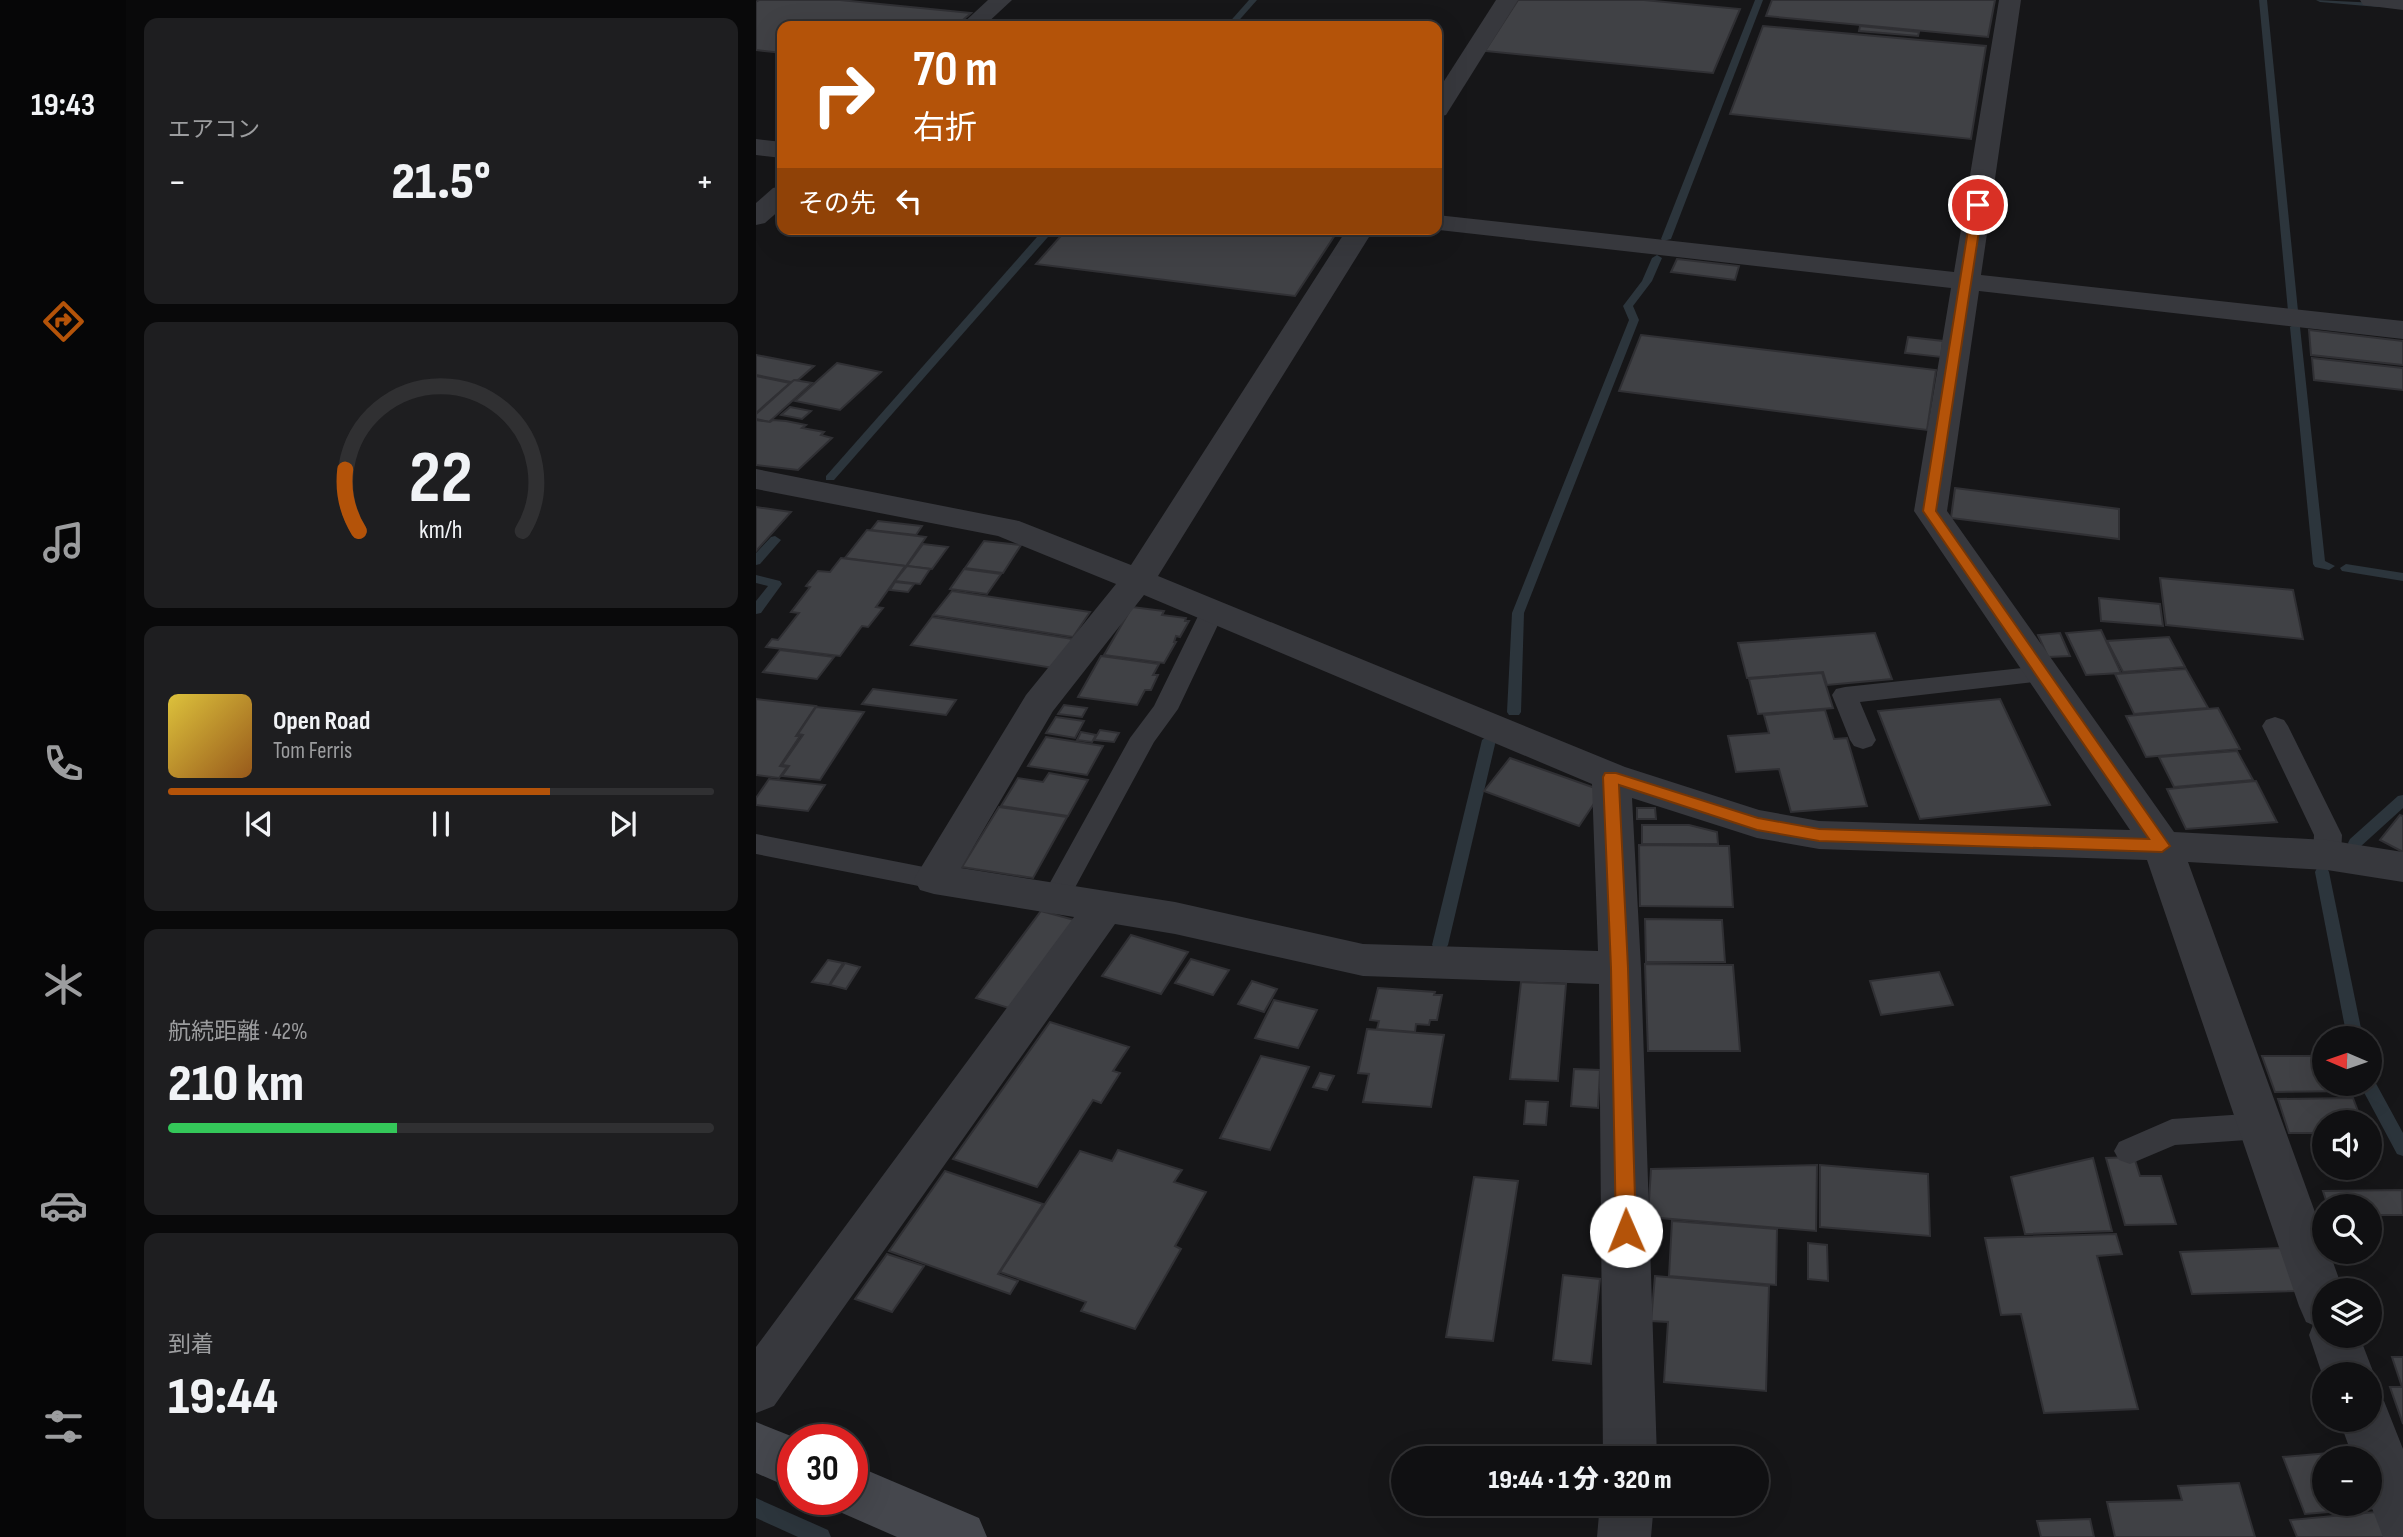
<!DOCTYPE html>
<html lang="ja">
<head>
<meta charset="utf-8">
<style>
  body { margin:0; font-family:"Sofia Sans Condensed","Noto Sans JP",sans-serif; background:#1e1e20; color:#f1f3f6; height:100vh; display:flex; flex-direction:column; font-size:26px; white-space:nowrap }
  * { box-sizing:border-box; margin:0 }
  p { font-size:23px; color:#9c9d9f }
  .icon { flex:none; width:38px; height:38px; fill:none; stroke:currentColor; stroke-width:2; stroke-linecap:round; stroke-linejoin:round }
  .map { position:relative; flex:1; overflow:hidden }
  .side { display:flex; flex-direction:column; gap:18px; padding:18px; background:#09090a; width:630px }
  .side>* { flex:none }
  .banner { position:absolute; left:21px; top:21px; width:665px; height:214px; border-radius:14px; box-shadow:0 7px 28px #0002,0 0 0 2px #303032; background:#b45309; color:#fff; overflow:hidden }
  .needle { width:46px; rotate:272deg }
  .fabs { position:absolute; left:1556px; top:1026px; display:grid; gap:14px }
  .fabs a { display:grid; place-items:center; width:70px; height:70px; border-radius:50%; background:#101012; box-shadow:0 7px 28px #0002,0 0 0 2px #303032; font-size:35px }
  .speed { position:absolute; left:21px; top:1424px; display:flex; gap:14px; font-size:35px; font-weight:700; text-align:center }
  .speed>* { display:grid; place-content:center; width:91px; height:91px; border-radius:50%; background:#101012; box-shadow:0 7px 28px #0002,0 0 0 2px #303032; line-height:1 }
  .speed .limit { border:10px solid #d22; background:#fff; color:#111 }
  .pin { position:absolute; display:grid; place-items:center; width:60px; height:60px; color:#fff; margin:-30px; border:4px solid #fff; border-radius:50%; box-shadow:0 2px 7px #0007 }
  .me { position:absolute; width:77px; margin:-38px; rotate:359deg; stroke-linejoin:round; filter:drop-shadow(0 0 5px #0008) }
  .turn { display:flex; align-items:center; gap:24px; height:147px; padding:0 21px; font-size:32px }
  .turn .icon { width:91px; height:91px; stroke-width:2.5 }
  .turn b { display:block; font-size:49px; line-height:60px }
  .then { display:flex; align-items:center; height:66px; padding:0 21px; background:#0003; gap:14px; font-size:26px }
  .big { font-size:52px; font-weight:800; line-height:1.1 }
  .side .tile { flex:1; display:flex; flex-direction:column; justify-content:center; gap:10px; min-width:0; padding:0 24px; border-radius:14px; background:#1e1e20 }
  .side .dial { align-items:center; gap:0 }
  .dial svg { height:182px; overflow:visible; fill:none; stroke:#303032; stroke-width:7; stroke-linecap:round; text-anchor:middle }
  .dial text { fill:#f1f3f6; stroke:none }
  .song { display:flex; align-items:center; gap:21px }
  .cover { width:84px; height:84px; border-radius:10px; background:linear-gradient(135deg,hsl(50 70% 55%),hsl(30 70% 35%)) }
  .played { height:7px; border-radius:4px; background:linear-gradient(90deg,#b45309 70%,#303032 70%) }
  .keys { display:flex; justify-content:space-around; direction:ltr }
  .heat { display:flex; justify-content:space-between; align-items:center; font-size:38px; direction:ltr }
  .charge { height:10px; border-radius:5px; background:linear-gradient(90deg,#34c759 42%,#303032 0) }
  .trip { position:absolute; left:635px; top:1446px; width:378px; height:70px; border-radius:35px; background:#101012; box-shadow:0 7px 28px #0002,0 0 0 2px #303032; font-weight:800; line-height:70px; text-align:center }
  main { display:flex; flex:1; min-height:0 }
  .menu { display:flex; flex-direction:column; width:126px; justify-content:space-around; align-items:center; background:#060607; color:#9c9d9f }
  .menu .icon { width:49px; height:49px }
  .menu .selected { color:#b45309 }
  .menu b { font-size:32px; color:#f1f3f6 }
  .map>svg:first-child { display:block }
</style>
</head>
<body>
<main>
<nav class="menu">
<b>19:43</b>
<svg class="icon selected" aria-label="directions" viewBox="0 0 24 24"><path d="M12 3l9 9-9 9-9-9zM9 14v-3h6M13 9l2 2-2 2"/></svg>
<svg class="icon" aria-label="music" viewBox="0 0 24 24"><path d="M9 18V5l10-2v13"/><circle cx="6" cy="18" r="3"/><circle cx="16" cy="16" r="3"/></svg>
<svg class="icon" aria-label="phone" viewBox="0 0 24 24"><path d="M5 4h4l2 5-3 2q2 4 5 5l2-3 5 2v4C11 20 4 13 5 4z"/></svg>
<svg class="icon" aria-label="climate" viewBox="0 0 24 24"><path d="M12 3v18M4 7l16 10M4 17L20 7"/></svg>
<svg class="icon" aria-label="car" viewBox="0 0 24 24"><path d="M5 17H2v-5l4-1 3-4h7l3 4 3 1v5h-3M9 17h6M6 11h13"/><circle cx="7" cy="17" r="2"/><circle cx="17" cy="17" r="2"/></svg>
<svg class="icon" aria-label="filters" viewBox="0 0 24 24"><path d="M4 7h16M4 17h16"/><circle cx="9" cy="7" r="2"/><circle cx="15" cy="17" r="2"/></svg>
</nav>
<section class="side">
<div class="tile"><p>エアコン</p>
<div class="heat"><a>−</a><b class="big">21.5°</b><a>+</a></div>
</div>
<div class="tile dial"><svg viewBox="0 0 100 80">
<path d="M14 69A42 42 0 1 1 86 69"/>
<path d="M14 69A42 42 0 0 1 8 42" stroke="#b45309"/>
<text x="50" y="56" font-size="32" font-weight="700">22</text>
<text x="50" y="72" font-size="11">km/h</text>
</svg></div>
<div class="tile">
<div class="song"><i class="cover"></i><div><b>Open Road</b><p>Tom Ferris</p></div></div>
<div class="played"></div>
<div class="keys"><svg class="icon" aria-label="previous" viewBox="0 0 24 24"><path d="M18 5L8 12l10 7zM5 5v14"/></svg><svg class="icon" aria-label="pause" viewBox="0 0 24 24"><path d="M8 5v14M16 5v14"/></svg><svg class="icon" aria-label="next" viewBox="0 0 24 24"><path d="M6 5l10 7-10 7zM19 5v14"/></svg></div>
</div>
<div class="tile"><p>航続距離 · 42%</p><b class="big">210 km</b><div class="charge"></div></div>
<div class="tile"><p>到着</p><b class="big">19:44</b></div>
</section>
<div class="map">
<svg width="1647" height="1537" viewBox="0 0 1647 1537">
  <rect width="100%" height="100%" fill="#161618"/>
  <g fill="none" stroke-linecap="round" stroke-linejoin="round">
    <!-- stream -->
    <g fill="#2c353c" fill-rule="evenodd">
      <polygon points="493,0 501,0 478,26 470,26"/>
      <polygon points="999,0 1007,0 915,239 907,241 905,239"/>
      <polygon points="1503,0 1511,0 1542,311 1537,314 1532,311"/>
      <polygon points="1560,0 1622,3 1626,5 1622,7 1564,2"/>
      <polygon points="288,229 299,229 78,480 70,480 70,476"/>
      <polygon points="901,255 906,258 896,281 877,306 883,320 768,613 765,712 763,715 753,715 751,712 756,613 873,320 867,306 886,281 896,258"/>
      <polygon points="1539,324 1544,327 1569,561 1579,566 1573,570 1559,567 1557,564 1534,327"/>
      <polygon points="19,536 25,540 4,564 0,565 0,553 15,537"/>
      <polygon points="1590,564 1647,573 1647,581 1586,571 1584,568"/>
      <polygon points="0,575 24,581 26,584 5,613 0,614 0,601 12,586 0,583"/>
      <polygon points="733,735 740,740 692,945 689,949 679,949 676,945 726,740"/>
      <polygon points="1647,795 1647,808 1604,847 1594,847 1592,843 1594,839 1642,796"/>
      <polygon points="1566,867 1571,868 1573,872 1607,1038 1591,1038 1559,872 1561,868"/>
      <polygon points="1614,1077 1617,1078 1647,1133 1647,1156 1641,1154 1603,1083 1614,1083"/>
      <polygon points="0,1498 72,1530 75,1537 42,1537 0,1518"/>
    </g>
  </g>
  <!-- building -->
  <g fill="#404145" stroke="#303034" stroke-width="2">
    <polygon points="3,0 84,0 215,13 200,26 26,26 26,53 0,50 0,2"/>
    <polygon points="762,0 888,0 984,9 957,73 729,51"/>
    <polygon points="1016,0 1239,0 1232,37 1010,16"/>
    <polygon points="1007,26 1230,46 1215,139 974,114"/>
    <polygon points="1104,26 1163,32 1162,36 1103,31"/>
    <polygon points="311,229 561,229 581,232 539,296 280,264"/>
    <polygon points="921,259 983,266 979,280 915,272"/>
    <polygon points="1553,330 1647,341 1647,365 1555,355"/>
    <polygon points="885,335 1180,370 1171,430 863,391"/>
    <polygon points="1152,337 1187,341 1185,357 1149,353"/>
    <polygon points="0,355 58,366 42,380 35,382 0,375"/>
    <polygon points="1556,358 1647,368 1647,390 1558,380"/>
    <polygon points="81,363 125,372 84,410 39,401"/>
    <polygon points="0,376 34,383 0,413"/>
    <polygon points="38,380 56,383 13,422 0,419 0,414"/>
    <polygon points="34,407 55,411 46,419 25,415"/>
    <polygon points="0,420 14,422 17,420 30,421 50,425 46,428 68,432 65,435 76,438 42,470 0,465"/>
    <polygon points="1199,488 1363,509 1363,539 1195,518"/>
    <polygon points="0,507 35,512 0,551"/>
    <polygon points="122,521 166,526 160,535 115,530"/>
    <polygon points="111,530 170,537 150,566 89,558"/>
    <polygon points="228,541 265,545 247,573 209,568"/>
    <polygon points="167,544 192,547 176,569 151,566"/>
    <polygon points="85,558 149,566 120,607 127,608 112,627 106,626 84,656 10,647 16,639 22,640 43,613 35,612 54,587 50,586 62,571 74,572"/>
    <polygon points="151,566 174,569 164,584 139,581"/>
    <polygon points="208,569 245,574 231,594 194,589"/>
    <polygon points="1404,578 1537,590 1547,639 1410,625"/>
    <polygon points="139,582 158,584 152,592 134,590"/>
    <polygon points="196,591 334,612 317,637 177,615"/>
    <polygon points="1343,598 1404,604 1407,626 1345,621"/>
    <polygon points="376,607 408,611 406,615 430,618 429,621 433,621 424,637 420,636 418,642 420,642 408,663 348,655"/>
    <polygon points="176,617 317,639 297,668 155,645"/>
    <polygon points="1345,630 1365,673 1330,675 1310,633"/>
    <polygon points="1119,633 1136,679 1071,685 1067,672 991,678 982,643"/>
    <polygon points="1304,633 1314,656 1292,657 1282,635"/>
    <polygon points="1413,637 1429,667 1367,672 1351,641"/>
    <polygon points="24,650 78,657 61,679 7,672"/>
    <polygon points="345,656 403,664 397,675 402,675 395,690 389,690 381,705 322,697"/>
    <polygon points="1430,669 1452,708 1378,714 1359,674"/>
    <polygon points="1066,673 1077,708 1002,714 993,679"/>
    <polygon points="117,689 200,700 190,715 106,704"/>
    <polygon points="0,699 60,706 40,736 44,736 24,766 31,767 23,778 0,775"/>
    <polygon points="1244,699 1294,805 1164,819 1122,711"/>
    <polygon points="308,705 331,708 326,717 302,714"/>
    <polygon points="60,707 108,712 64,780 26,776 33,766 26,765 47,735 42,734"/>
    <polygon points="1462,708 1484,749 1390,757 1370,716"/>
    <polygon points="1069,710 1078,739 1091,738 1111,806 1035,812 1023,769 980,772 972,736 1013,733 1008,715"/>
    <polygon points="300,717 328,721 319,738 290,733"/>
    <polygon points="344,730 363,733 358,742 338,740"/>
    <polygon points="325,732 340,735 336,742 321,740"/>
    <polygon points="290,737 347,746 331,775 272,766"/>
    <polygon points="1481,751 1497,780 1418,787 1403,757"/>
    <polygon points="754,758 839,788 839,802 823,826 728,791"/>
    <polygon points="293,773 332,780 312,816 245,806 262,778 287,782"/>
    <polygon points="13,779 69,785 52,811 0,805 0,798"/>
    <polygon points="1500,781 1521,822 1430,829 1411,789"/>
    <polygon points="243,807 311,817 277,878 206,867"/>
    <polygon points="881,808 899,808 900,819 881,819"/>
    <polygon points="1644,815 1647,816 1647,852 1624,840"/>
    <polygon points="886,825 933,825 961,832 962,844 886,844"/>
    <polygon points="883,845 973,846 977,907 884,906"/>
    <polygon points="285,911 326,922 263,1011 220,998"/>
    <polygon points="889,919 966,920 969,962 890,962"/>
    <polygon points="375,935 432,952 405,994 346,976"/>
    <polygon points="435,959 473,970 457,995 419,983"/>
    <polygon points="72,960 87,963 73,985 56,982"/>
    <polygon points="89,963 104,967 90,989 74,985"/>
    <polygon points="889,964 977,965 984,1051 892,1051"/>
    <polygon points="1183,972 1197,1005 1125,1015 1114,981"/>
    <polygon points="496,981 521,989 508,1012 482,1004"/>
    <polygon points="765,982 810,984 802,1081 754,1079"/>
    <polygon points="622,988 679,992 678,995 686,995 681,1020 674,1020 673,1025 660,1024 659,1032 621,1029 623,1021 614,1020"/>
    <polygon points="518,1000 561,1010 542,1048 499,1038"/>
    <polygon points="294,1022 373,1047 357,1071 364,1073 345,1103 337,1100 281,1187 197,1159"/>
    <polygon points="611,1029 688,1035 675,1107 607,1102 613,1074 602,1073"/>
    <polygon points="505,1056 553,1067 514,1150 464,1138"/>
    <polygon points="1506,1056 1568,1056 1568,1083 1592,1083 1595,1091 1519,1092"/>
    <polygon points="818,1069 844,1070 842,1108 815,1106"/>
    <polygon points="564,1073 578,1076 571,1090 557,1087"/>
    <polygon points="1597,1098 1606,1122 1568,1122 1568,1133 1533,1133 1522,1099"/>
    <polygon points="770,1101 792,1102 790,1125 768,1124"/>
    <polygon points="362,1150 426,1170 418,1182 450,1192 419,1246 425,1249 379,1329 325,1311 330,1302 244,1272 324,1151 356,1161"/>
    <polygon points="1378,1157 1384,1176 1405,1176 1420,1224 1369,1225 1350,1158"/>
    <polygon points="1337,1158 1356,1231 1269,1234 1255,1177"/>
    <polygon points="1061,1165 1060,1231 892,1217 895,1169"/>
    <polygon points="1064,1165 1172,1174 1174,1236 1064,1227"/>
    <polygon points="189,1171 287,1204 242,1274 262,1281 254,1294 133,1251"/>
    <polygon points="718,1177 762,1181 737,1341 690,1337"/>
    <polygon points="1646,1190 1647,1215 1614,1215 1614,1206 1572,1206 1567,1191"/>
    <polygon points="916,1221 1021,1229 1020,1285 913,1276"/>
    <polygon points="1360,1234 1366,1254 1341,1256 1382,1409 1288,1413 1265,1314 1245,1315 1229,1238"/>
    <polygon points="1052,1243 1071,1245 1072,1281 1052,1279"/>
    <polygon points="1525,1248 1540,1291 1436,1294 1424,1252"/>
    <polygon points="131,1254 168,1266 136,1312 99,1299"/>
    <polygon points="807,1275 844,1279 835,1364 797,1360"/>
    <polygon points="899,1276 1013,1286 1010,1391 908,1382 912,1322 895,1321"/>
    <polygon points="1636,1357 1647,1357 1647,1424 1634,1387 1646,1387"/>
    <polygon points="1596,1451 1599,1458 1568,1458 1568,1503 1614,1503 1614,1493 1620,1508 1549,1514 1527,1457"/>
    <polygon points="1483,1483 1499,1537 1359,1537 1351,1502 1426,1500 1422,1486"/>
    <polygon points="1620,1512 1630,1537 1541,1537 1534,1520"/>
    <polygon points="1334,1519 1338,1537 1285,1537 1281,1521"/>
  </g>
  <g fill="none" stroke-linecap="round" stroke-linejoin="round">
    <!-- lane -->
    <g fill="#37383d" fill-rule="evenodd">
      <polygon points="457,602 465,605 469,610 422,709 398,742 309,906 299,909 289,906 285,899 374,738 398,706 445,610 449,605"/>
      <polygon points="1286,666 1295,668 1298,674 1295,680 1104,702 1120,740 1116,746 1107,749 1098,746 1094,740 1076,695 1080,689 1089,687"/>
      <polygon points="1519,717 1528,720 1532,726 1586,835 1585,855 1581,862 1571,865 1561,862 1557,855 1558,835 1506,726 1510,720"/>
      <polygon points="0,834 178,869 188,872 192,879 188,886 178,889 0,854"/>
      <polygon points="1505,1113 1516,1117 1521,1126 1516,1135 1505,1139 1419,1145 1374,1164 1363,1160 1358,1151 1363,1142 1416,1119"/>
    </g>
    <!-- street -->
    <g fill="#37383d" fill-rule="evenodd">
      <polygon points="232,0 256,0 228,26 204,26"/>
      <polygon points="740,0 762,0 690,115 681,117 681,92"/>
      <path d="M 1243,0 L 1265,0 L 1225,275 L 1647,321 L 1647,339 L 1223,291 L 1191,511 L 1418,832 L 1571,840 L 1647,852 L 1647,882 L 1571,870 L 1432,862 L 1568,1237 L 1568,1251 L 1573,1251 L 1587,1290 L 1568,1290 L 1568,1335 L 1603,1335 L 1618,1374 L 1614,1383 L 1614,1374 L 1568,1374 L 1568,1378 L 1566,1374 L 1553,1335 L 1557,1325 L 1550,1322 L 1543,1306 L 1391,860 L 1063,849 L 1001,838 L 876,798 L 885,968 L 901,1458 L 847,1458 L 843,984 L 607,976 L 419,934 L 359,924 L 18,1406 L 0,1413 L 0,1347 L 318,917 L 178,894 L 164,890 L 158,879 L 270,695 L 360,584 L 242,536 L 0,489 L 0,469 L 263,521 L 375,565 L 591,229 L 618,229 L 402,576 L 869,767 L 1003,810 L 1063,821 L 1374,830 L 1158,511 L 1195,288 L 674,229 L 681,229 L 681,215 L 1198,272 ZM 388,595 L 836,784 L 842,951 L 607,944 L 419,902 L 205,868 L 297,711 Z"/>
      <polygon points="1604,0 1647,0 1647,10 1607,5"/>
      <polygon points="0,139 26,142 26,158 0,155"/>
      <polygon points="26,186 26,208 9,223 0,225 0,203 17,188"/>
      <polygon points="1614,1396 1628,1401 1647,1449 1647,1537 1627,1537 1614,1503 1614,1458 1597,1458 1583,1419 1614,1419"/>
      <polygon points="844,1503 898,1503 895,1537 841,1537"/>
    </g>
    <!-- secondary -->
    <g fill="#45474d" fill-rule="evenodd">
      <polygon points="0,1422 45,1440 37,1440 37,1489 0,1473"/>
      <polygon points="96,1464 223,1518 231,1537 141,1537 77,1509 73,1500 96,1500"/>
    </g>
  </g>
  <!-- route -->
  <polygon fill="#b45309" stroke="#753606" stroke-width="2" points="1222,201 1227,205 1180,511 1414,846 1406,852 1063,841 1001,830 863,785 872,968 880,1231 877,1238 870,1240 863,1238 860,1231 855,968 847,777 849,773 860,773 1002,818 1063,829 1393,839 1167,511 1216,205"/>
</svg>
<div class="fabs">
<a><svg class="needle" viewBox="-14 -14 28 28"><path d="M0-13l5 13h-10z" fill="#e53935"/><path d="M0 13l5-13h-10z" fill="#9c9d9f"/></svg></a>
<a><svg class="icon" aria-label="sound" viewBox="0 0 24 24"><path d="M4 9h4l5-4v14l-5-4H4zM17 9q2 3 0 6"/></svg></a>
<a><svg class="icon" aria-label="search" viewBox="0 0 24 24"><circle cx="10" cy="10" r="6"/><path d="M15 15l6 6"/></svg></a>
<a><svg class="icon" aria-label="layers" viewBox="0 0 24 24"><path d="M12 4l9 5-9 5-9-5zM3 14l9 5 9-5"/></svg></a>
<a>+</a>
<a>−</a>
</div>
<div class="speed"><div class="limit">30</div></div>
<div class="pin" style="left:1222px;top:205px;background:#d93025"><svg class="icon" aria-label="arrive" viewBox="0 0 24 24"><path d="M6 21V4h12l-3 4 3 4H6"/></svg></div>
<svg class="me" style="left:870px;top:1231px" viewBox="-20 -20 40 40"><circle r="19" fill="#fff"/><path d="M0-13L10 11 0 6-10 11z" fill="#b45309"/></svg>
<div class="trip">19:44 · 1 分 · 320 m</div>
<div class="banner">
<div class="turn"><svg class="icon" aria-label="right" viewBox="0 0 24 24"><path d="M7 20v-9h11M14 6l5 5-5 5"/></svg><div><b>70 m</b>右折</div></div>
<div class="then">その先<svg class="icon" aria-label="left" viewBox="0 0 24 24"><path d="M17 20v-9H6M10 6l-5 5 5 5"/></svg></div>
</div>
</div>
</main>
</body>
</html>
